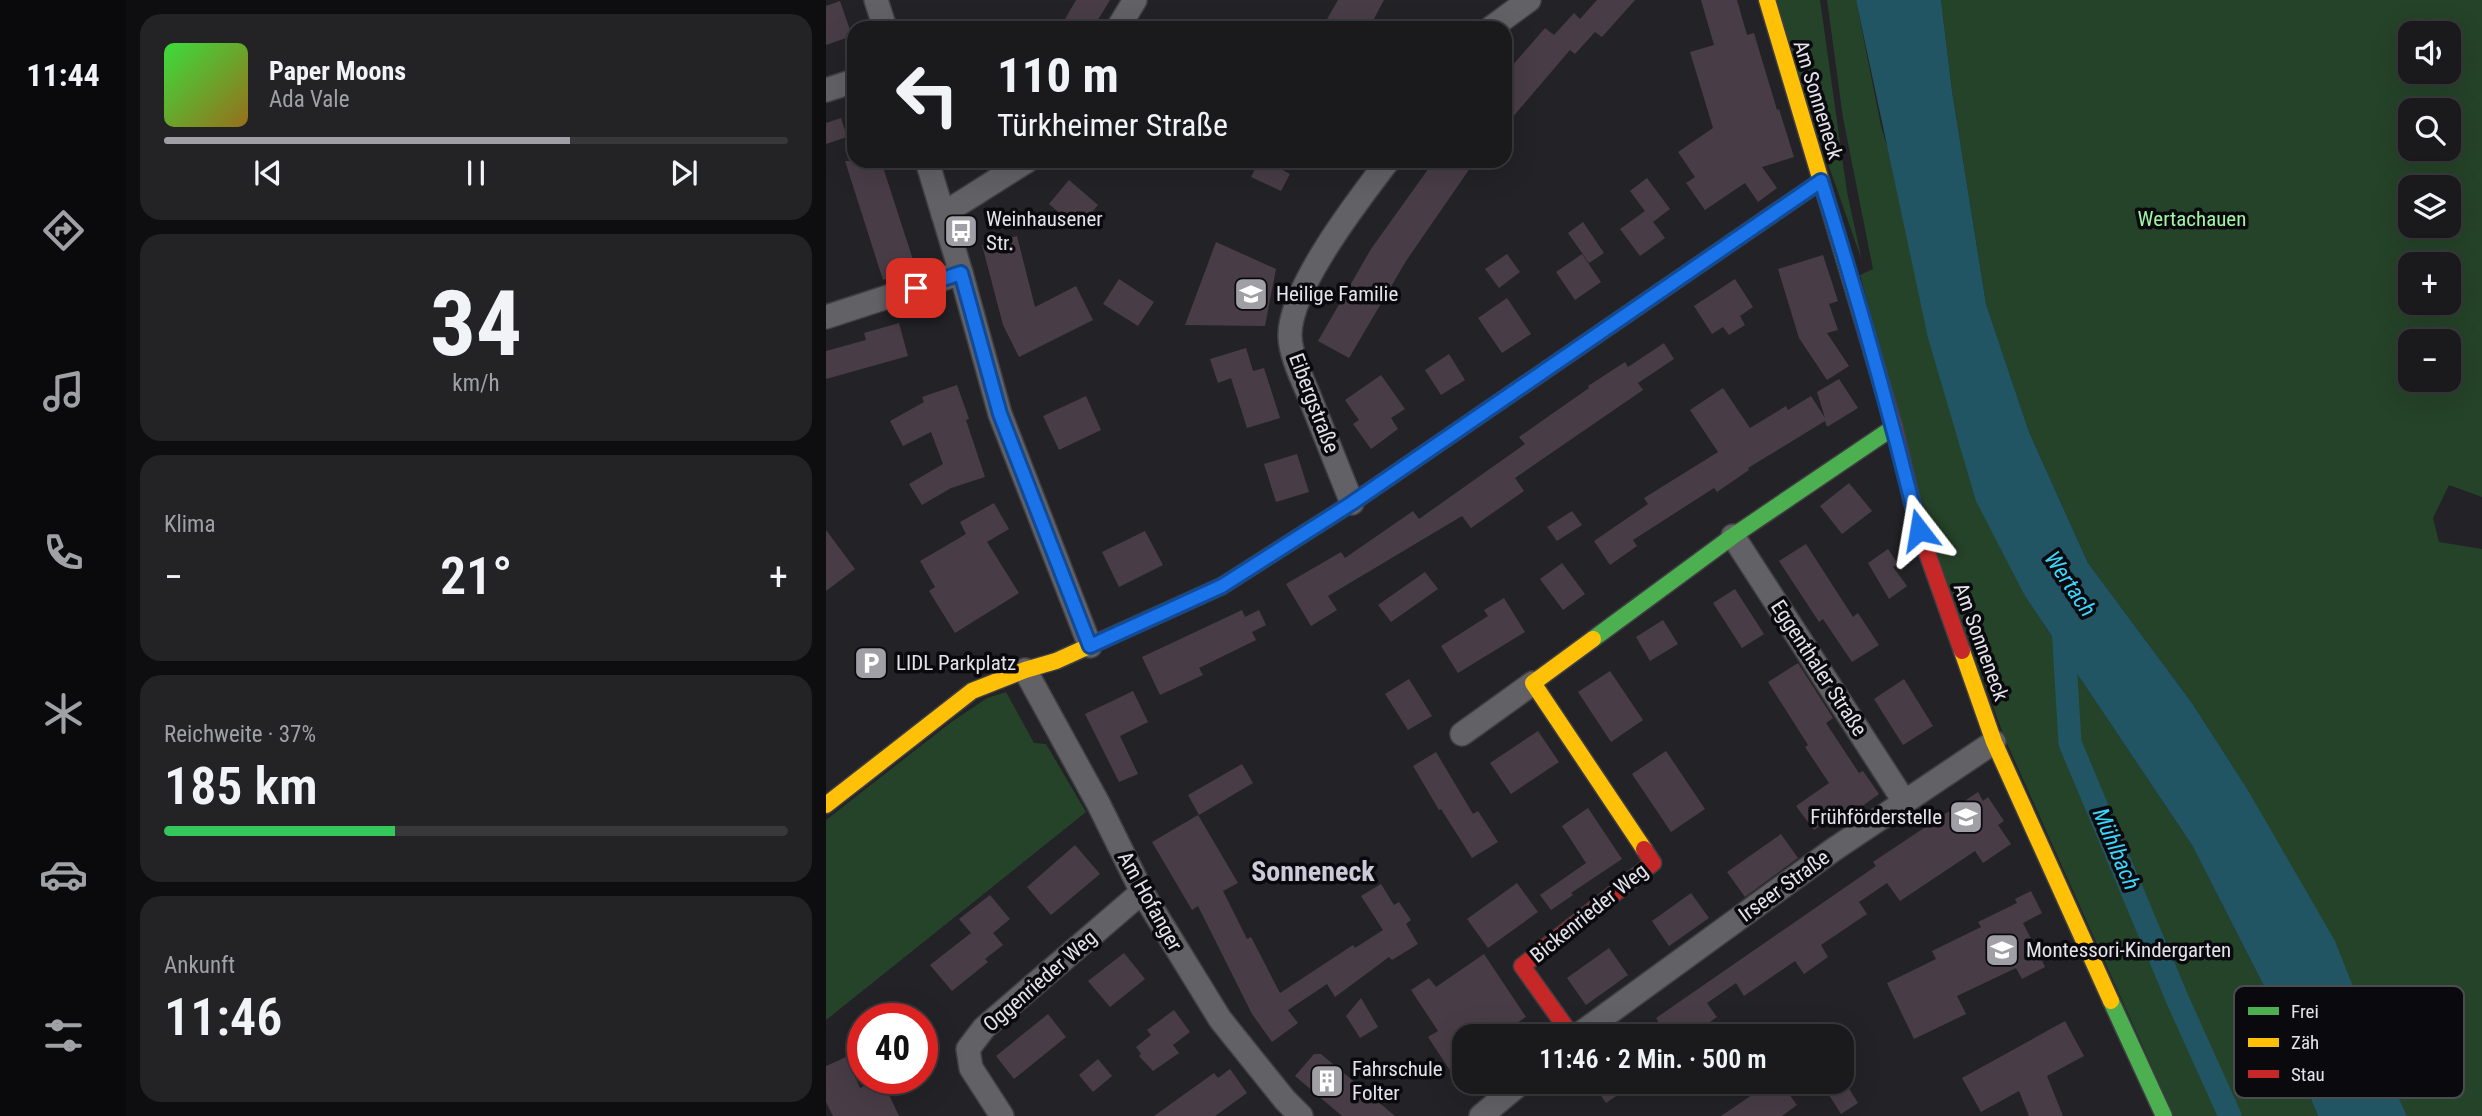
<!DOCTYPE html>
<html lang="de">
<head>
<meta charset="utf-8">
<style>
  body { margin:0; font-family:"Roboto Condensed",sans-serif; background:#232326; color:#f1f3f6; height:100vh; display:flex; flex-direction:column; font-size:26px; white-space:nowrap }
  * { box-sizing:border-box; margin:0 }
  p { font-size:23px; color:#9fa1a4 }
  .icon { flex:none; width:38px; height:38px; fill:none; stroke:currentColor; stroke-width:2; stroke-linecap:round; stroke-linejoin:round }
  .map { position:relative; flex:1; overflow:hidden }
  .drawer { display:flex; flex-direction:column; gap:14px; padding:14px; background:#0e0e10; width:700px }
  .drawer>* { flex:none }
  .top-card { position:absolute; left:21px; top:21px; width:665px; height:147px; border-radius:21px; box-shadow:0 7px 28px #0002,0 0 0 2px #38383b; background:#1a1a1d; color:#f1f3f6; overflow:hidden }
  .buttons { position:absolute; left:1572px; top:21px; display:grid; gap:14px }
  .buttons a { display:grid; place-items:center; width:63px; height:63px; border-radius:14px; background:#1a1a1d; box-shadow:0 7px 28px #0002,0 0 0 2px #38383b; font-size:35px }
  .speed { position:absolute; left:21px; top:1003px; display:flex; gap:14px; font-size:35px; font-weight:700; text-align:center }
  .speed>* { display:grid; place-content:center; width:91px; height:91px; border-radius:50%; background:#1a1a1d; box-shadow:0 7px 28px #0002,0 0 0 2px #38383b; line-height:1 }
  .speed .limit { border:10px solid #d22; background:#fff; color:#111 }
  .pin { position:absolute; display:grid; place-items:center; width:60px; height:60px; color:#fff; margin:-30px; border-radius:14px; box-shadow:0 4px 10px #0006 }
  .me { position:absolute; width:77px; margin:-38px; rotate:346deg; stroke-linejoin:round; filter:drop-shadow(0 0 5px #0008) }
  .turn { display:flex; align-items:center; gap:24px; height:147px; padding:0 35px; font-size:32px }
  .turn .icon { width:91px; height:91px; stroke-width:2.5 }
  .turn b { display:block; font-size:49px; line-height:60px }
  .big { font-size:52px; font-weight:600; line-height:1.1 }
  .drawer .tile { flex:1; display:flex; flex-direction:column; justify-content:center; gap:10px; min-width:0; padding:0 24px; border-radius:21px; background:#232326 }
  .drawer .dial { align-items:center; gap:0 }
  .dial b { font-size:91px; line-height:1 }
  .song { display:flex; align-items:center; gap:21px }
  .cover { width:84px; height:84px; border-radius:10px; background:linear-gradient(135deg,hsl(120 70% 55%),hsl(40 70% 35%)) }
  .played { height:7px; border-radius:4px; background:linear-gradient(90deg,#a09fa6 65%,#38383b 65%) }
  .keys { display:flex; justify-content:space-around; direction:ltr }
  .heat { display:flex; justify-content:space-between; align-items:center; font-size:38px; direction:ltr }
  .charge { height:10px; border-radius:5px; background:linear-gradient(90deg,#34c759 37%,#38383b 0) }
  .trip { position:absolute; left:626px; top:1024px; width:402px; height:70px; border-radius:21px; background:#1a1a1d; box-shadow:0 7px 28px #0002,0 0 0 2px #38383b; font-weight:600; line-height:70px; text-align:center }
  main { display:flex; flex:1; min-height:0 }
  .tabs { display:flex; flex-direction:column; width:126px; justify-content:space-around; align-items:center; background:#0a0a0c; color:#9fa1a4 }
  .tabs .icon { width:49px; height:49px }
  .tabs .on { color:#a09fa6 }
  .tabs b { font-size:32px; color:#f1f3f6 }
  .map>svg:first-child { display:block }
</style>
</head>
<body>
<main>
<nav class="tabs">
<b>11:44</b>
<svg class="icon on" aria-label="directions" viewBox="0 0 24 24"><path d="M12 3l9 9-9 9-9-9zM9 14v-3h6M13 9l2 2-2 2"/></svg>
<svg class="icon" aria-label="music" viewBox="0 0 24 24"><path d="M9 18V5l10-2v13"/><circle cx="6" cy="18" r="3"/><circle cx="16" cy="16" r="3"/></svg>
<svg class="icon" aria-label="phone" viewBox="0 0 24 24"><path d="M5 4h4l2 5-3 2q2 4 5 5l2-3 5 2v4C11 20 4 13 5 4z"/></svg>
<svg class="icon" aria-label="climate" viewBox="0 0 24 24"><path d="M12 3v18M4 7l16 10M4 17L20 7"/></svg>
<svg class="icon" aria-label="car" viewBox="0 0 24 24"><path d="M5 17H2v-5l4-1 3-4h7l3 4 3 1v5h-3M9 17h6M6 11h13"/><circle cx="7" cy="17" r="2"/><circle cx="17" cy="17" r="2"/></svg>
<svg class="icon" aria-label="filters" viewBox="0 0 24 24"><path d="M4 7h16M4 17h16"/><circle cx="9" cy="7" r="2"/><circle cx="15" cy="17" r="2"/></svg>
</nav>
<section class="drawer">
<div class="tile">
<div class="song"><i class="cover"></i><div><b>Paper Moons</b><p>Ada Vale</p></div></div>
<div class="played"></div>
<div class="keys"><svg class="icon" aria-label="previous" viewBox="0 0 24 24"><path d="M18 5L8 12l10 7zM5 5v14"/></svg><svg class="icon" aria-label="pause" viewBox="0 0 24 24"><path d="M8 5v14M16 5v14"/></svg><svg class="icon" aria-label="next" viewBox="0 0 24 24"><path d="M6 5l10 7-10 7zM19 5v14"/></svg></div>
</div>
<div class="tile dial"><b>34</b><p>km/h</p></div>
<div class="tile"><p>Klima</p>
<div class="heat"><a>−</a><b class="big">21°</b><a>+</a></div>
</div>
<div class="tile"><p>Reichweite · 37%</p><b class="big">185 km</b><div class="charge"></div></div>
<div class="tile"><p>Ankunft</p><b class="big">11:46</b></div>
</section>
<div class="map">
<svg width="1656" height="1116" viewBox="0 0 1656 1116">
  <rect width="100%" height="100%" fill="#222227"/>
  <!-- green -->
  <g fill="#254329" fill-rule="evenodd">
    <polygon points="945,0 994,0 1021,192 1036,261"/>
    <polygon points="1001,0 1030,0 1055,126 1199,596 1366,845 1439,988 1492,1116 1348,1116 1179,739 1101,527 1034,275 1047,269 1017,118"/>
    <path d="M 1115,0 L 1656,0 L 1656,497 L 1623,485 L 1607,518 L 1613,542 L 1656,549 L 1656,1116 L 1581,1116 L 1420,787 L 1366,703 L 1262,563 L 1203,432 L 1160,304 L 1126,91 ZM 1584,33 L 1622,33 L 1622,72 L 1584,72 ZM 1584,110 L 1622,110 L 1622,149 L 1584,149 ZM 1584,187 L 1622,187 L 1622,226 L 1584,226 ZM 1584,264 L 1622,264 L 1622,303 L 1584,303 ZM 1584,341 L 1622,341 L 1622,380 L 1584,380 Z"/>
    <polygon points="180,692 208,743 220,744 260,812 0,1020 0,820 124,723 161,698"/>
  </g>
  <!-- water -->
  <polygon fill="#215564" points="1030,0 1115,0 1126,91 1160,304 1203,432 1262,563 1366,703 1420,787 1509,941 1562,1075 1581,1116 1492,1116 1439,988 1366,845 1199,596 1150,501 1102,338"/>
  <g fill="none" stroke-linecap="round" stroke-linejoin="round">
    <!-- canal -->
    <polyline stroke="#215564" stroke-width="23" points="1237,627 1244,743 1353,1003 1404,1116"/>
  </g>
  <!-- building -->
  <g fill="#483d47">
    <polygon points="250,0 284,0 267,28 234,28"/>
    <polygon points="512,0 558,0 543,28 496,28"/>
    <polygon points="771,0 809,0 776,37 769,32 749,54 744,50 679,126 679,74 719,28 728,35 748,13 754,19"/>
    <polygon points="875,0 911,0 921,35 928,33 951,110 953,109 968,157 936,167 951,188 932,202 919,183 879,210 860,183 869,177 852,152 887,128 864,52 888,45"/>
    <polygon points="14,1 26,36 0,45 0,6"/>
    <polygon points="15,118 21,137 0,144 0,123"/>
    <polygon points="19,161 55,161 90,269 57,280"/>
    <polygon points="433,161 439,161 464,174 455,191 425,177"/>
    <polygon points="608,161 649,161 580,261 523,358 492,341 545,249"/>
    <polygon points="821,178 844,209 827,222 804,191"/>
    <polygon points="243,180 272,205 252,229 223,204"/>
    <polygon points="819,211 839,238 814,256 794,229"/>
    <polygon points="757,222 778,253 763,263 742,233"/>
    <polygon points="191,236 209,307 250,286 267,320 193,357 177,325 156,245"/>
    <polygon points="390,242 450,269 439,326 359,325"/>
    <polygon points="681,254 694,272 673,288 659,269"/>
    <polygon points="756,254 775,282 749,300 730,272"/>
    <polygon points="997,255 1012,301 1003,304 1012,330 1001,333 1023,366 1001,380 973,338 952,269"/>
    <polygon points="293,279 328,302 312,326 277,304"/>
    <polygon points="909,279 927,307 914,316 919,325 903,335 897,327 886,334 868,306"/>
    <polygon points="681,298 705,334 676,353 652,318"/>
    <polygon points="73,323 82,356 0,379 0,351 40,340 38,333"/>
    <polygon points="838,343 848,359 812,383 817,390 689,478 698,491 645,528 636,516 502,596 511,610 485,626 460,584 515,552 519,558 587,511 593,519 699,444 693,437 763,388 762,386 799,362 802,367"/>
    <polygon points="420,348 427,371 438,368 454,418 421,428 405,378 392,383 384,359"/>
    <polygon points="623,354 639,380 615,395 599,370"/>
    <polygon points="555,375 579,409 565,418 572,429 545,449 527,424 533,420 519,400"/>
    <polygon points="1013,379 1032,408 1001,427 999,421 922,468 923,470 891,492 888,488 807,540 811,546 784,565 768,541 822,504 818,498 892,452 864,410 897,388 924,428 960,406 962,410 985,396 999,418 991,392"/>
    <polygon points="131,385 143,419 140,420 159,477 125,488 96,505 83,484 117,464 105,432 77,446 64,421 98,402 96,397"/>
    <polygon points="260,396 275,430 233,450 217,416"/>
    <polygon points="471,454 483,492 450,502 438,464"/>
    <polygon points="1023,483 1046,511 1016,534 994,506"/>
    <polygon points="168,503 183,529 161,542 193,593 129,633 103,591 109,587 94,561 140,534 134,522"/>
    <polygon points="746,511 756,525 731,541 721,527"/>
    <polygon points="0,530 29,569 0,591"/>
    <polygon points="319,531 337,565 293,587 276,552"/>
    <polygon points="980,544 1027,617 1032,613 1053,645 1026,662 997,619 993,622 953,561"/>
    <polygon points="1062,549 1072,564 1067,567 1081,586 1063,599 1042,563"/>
    <polygon points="736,563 759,594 737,610 714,579"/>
    <polygon points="599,572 612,589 565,622 552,605"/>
    <polygon points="909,589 938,634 916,648 887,603"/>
    <polygon points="678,598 699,632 632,673 615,646 662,616 658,610"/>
    <polygon points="416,610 419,617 433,610 440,625 426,632 430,640 373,668 377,675 334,695 316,657"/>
    <polygon points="837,620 852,644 824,661 810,637"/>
    <polygon points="972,663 1007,718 1000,723 1033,773 1037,771 1053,794 1006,828 1001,821 988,830 970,806 1003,783 979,747 982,745 942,682"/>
    <polygon points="784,671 817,720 785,742 752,692"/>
    <polygon points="583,679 606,716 582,730 559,694"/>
    <polygon points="1078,679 1107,726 1077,745 1048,699"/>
    <polygon points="307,691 322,722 294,736 312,774 293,782 259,714"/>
    <polygon points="712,731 733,762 685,794 664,763"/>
    <polygon points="840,751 879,809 845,832 806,774"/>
    <polygon points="610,752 647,814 652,811 672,842 646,858 615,809 613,810 587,766"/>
    <polygon points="416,764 427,783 373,815 362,795"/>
    <polygon points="1152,792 1157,801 1162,797 1178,821 1172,825 1185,844 1157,863 1149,851 1074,901 1061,883 1033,902 1041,914 995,945 1002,957 978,974 969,961 918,996 910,983 881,1003 891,1017 864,1036 842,1036 830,1018 1050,866 1047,862"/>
    <polygon points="762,808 796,859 745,893 747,895 725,910 714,895 760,863 736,826"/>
    <polygon points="372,815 412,883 397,891 421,939 425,937 454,993 527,945 529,948 557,930 535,896 555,884 568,905 573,902 585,920 580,924 592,944 566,960 563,957 509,997 501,984 462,1010 472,1023 446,1042 426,1014 372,906 366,910 326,842"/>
    <polygon points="955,834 972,858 919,897 901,872"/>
    <polygon points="249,845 274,874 225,915 201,887"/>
    <polygon points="691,883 712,912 662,948 641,919"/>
    <polygon points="1205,891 1216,913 1197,923 1219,967 1196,979 1190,968 1131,996 1140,1014 1088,1039 1061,983 1110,959 1106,951 1155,927 1152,922 1191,903 1189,899"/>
    <polygon points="865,893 883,918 843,946 826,921"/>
    <polygon points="164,895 184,919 167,933 177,945 159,959 162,962 126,991 104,965 145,933 133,919"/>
    <polygon points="783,948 802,975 760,1005 741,978"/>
    <polygon points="298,953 319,979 284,1007 262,981"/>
    <polygon points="658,954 700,1017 671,1036 639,1036 639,1067 627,1075 602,1037 612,1031 585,990 603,978 610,987"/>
    <polygon points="535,998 552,1027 534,1038 520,1016"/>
    <polygon points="348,1010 364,1032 347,1045 353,1053 327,1071 313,1056 315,1054 310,1047 325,1035 321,1030"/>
    <polygon points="222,1014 240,1037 188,1079 170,1056"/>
    <polygon points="1239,1021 1258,1056 1221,1076 1237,1116 1203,1116 1193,1091 1155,1112 1136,1078"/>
    <polygon points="488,1054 495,1054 569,1116 516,1116 469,1076"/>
    <polygon points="20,1057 34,1088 55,1078 73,1116 7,1116 0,1102 0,1066"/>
    <polygon points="272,1059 286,1076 267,1092 253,1075"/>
    <polygon points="404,1069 421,1093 389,1116 328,1116 388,1073 392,1078"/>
    <polygon points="766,1082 811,1082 780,1103"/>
    <polygon points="945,1082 954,1082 971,1105 956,1116 895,1116"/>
    <polygon points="1020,1084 1032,1103 1015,1114 1003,1095"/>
  </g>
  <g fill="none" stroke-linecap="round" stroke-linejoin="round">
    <!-- street casing -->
    <g stroke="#3f3f44" stroke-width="26">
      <g id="street">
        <polyline points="50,0 59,28"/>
        <polyline points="292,28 309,0"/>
        <polyline points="665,28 703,0"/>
        <polyline points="0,90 28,81"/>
        <polyline points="101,161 135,273 174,414 264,646"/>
        <polyline points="117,214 201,161"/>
        <polyline points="0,317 135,273"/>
        <path d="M 526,503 C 512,468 498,433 484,398 C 477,380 465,357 464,337 C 462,290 533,199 562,161"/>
        <polyline points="907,536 1078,801"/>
        <polyline points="199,670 272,803 316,892 394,1019 459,1100 475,1116"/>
        <polyline points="636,734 707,683"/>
        <polyline points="751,1036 1007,850 1168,742"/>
        <polyline points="176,1116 145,1068 142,1049 158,1028 316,892"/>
        <polyline points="655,1116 696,1082"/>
      </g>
    </g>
    <!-- fast casing -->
    <g stroke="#3f3f44" stroke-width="19">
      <g id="fast">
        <polyline points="609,446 995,181"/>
        <polyline points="767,639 907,536 1068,427"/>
        <polyline points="1285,1001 1338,1116"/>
      </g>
    </g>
    <!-- slow casing -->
    <g stroke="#3f3f44" stroke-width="19">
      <g id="slow">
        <polyline points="941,0 1041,335"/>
        <polyline points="767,639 707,683 818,849"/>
        <polyline points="1136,651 1168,742 1285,1001"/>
        <polyline points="0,805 146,691 199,670 230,661 396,586"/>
      </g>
    </g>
    <!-- jam casing -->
    <g stroke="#3f3f44" stroke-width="19">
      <g id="jam">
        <polyline points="1041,335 1068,427 1093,530 1136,651"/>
        <polyline points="396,586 526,503 609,446"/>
        <polyline points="746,1036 696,966 827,863 818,849"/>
      </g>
    </g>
    <!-- street -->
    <use href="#street" stroke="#626166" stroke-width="23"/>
    <!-- fast -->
    <use href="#fast" stroke="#4caf50" stroke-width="16"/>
    <!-- slow -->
    <use href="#slow" stroke="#ffc107" stroke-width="16"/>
    <!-- jam -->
    <use href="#jam" stroke="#c62828" stroke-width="16"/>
  </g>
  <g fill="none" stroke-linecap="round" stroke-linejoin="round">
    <!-- route casing -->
    <g stroke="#114b97" stroke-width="18">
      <path id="route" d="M 90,288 L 135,273 L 174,414 L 264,646 L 396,586 L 526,503 L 995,181 C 1032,297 1064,413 1093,530"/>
    </g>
    <!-- route -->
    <use href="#route" stroke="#1a73e8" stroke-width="12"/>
  </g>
  <!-- icons -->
  <defs>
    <g id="bus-square" transform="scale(1.75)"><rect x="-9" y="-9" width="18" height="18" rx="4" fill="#a09fa6" stroke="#0a0a0e"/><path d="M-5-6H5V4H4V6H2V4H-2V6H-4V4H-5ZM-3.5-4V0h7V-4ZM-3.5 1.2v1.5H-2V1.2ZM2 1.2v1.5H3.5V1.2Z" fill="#fff"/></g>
    <g id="school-square" transform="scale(1.75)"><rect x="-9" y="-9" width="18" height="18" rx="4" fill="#a09fa6" stroke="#0a0a0e"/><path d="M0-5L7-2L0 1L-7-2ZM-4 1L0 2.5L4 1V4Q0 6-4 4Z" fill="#fff"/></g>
    <g id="parking-square" transform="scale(1.75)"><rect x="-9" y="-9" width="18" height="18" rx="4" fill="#a09fa6" stroke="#0a0a0e"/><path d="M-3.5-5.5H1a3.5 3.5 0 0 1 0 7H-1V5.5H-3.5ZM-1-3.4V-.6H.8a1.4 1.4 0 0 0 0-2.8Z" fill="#fff"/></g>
    <g id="building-square" transform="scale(1.75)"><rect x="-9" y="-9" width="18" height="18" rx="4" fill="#a09fa6" stroke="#0a0a0e"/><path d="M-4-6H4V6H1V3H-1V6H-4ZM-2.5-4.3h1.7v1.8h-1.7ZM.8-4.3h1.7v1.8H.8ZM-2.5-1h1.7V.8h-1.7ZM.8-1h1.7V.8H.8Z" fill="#fff"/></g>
  </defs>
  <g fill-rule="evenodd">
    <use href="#bus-square" x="135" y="231"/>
    <use href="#school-square" x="425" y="294"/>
    <use href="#parking-square" x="45" y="663"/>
    <use href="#school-square" x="1140" y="817"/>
    <use href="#school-square" x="1176" y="950"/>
    <use href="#building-square" x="501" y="1081"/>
  </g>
  <g text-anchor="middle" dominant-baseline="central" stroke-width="7" stroke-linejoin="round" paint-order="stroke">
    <!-- street labels -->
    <g font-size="21" fill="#e4e2ea" stroke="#0a0a0e">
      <text transform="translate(992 100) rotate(73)">Am Sonneneck</text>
      <text transform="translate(488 403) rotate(69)">Eibergstraße</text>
      <text transform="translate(1155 642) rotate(70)">Am Sonneneck</text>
      <text transform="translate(993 668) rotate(57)">Eggenthaler Straße</text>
      <text transform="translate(958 886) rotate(-36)">Irseer Straße</text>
      <text transform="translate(324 901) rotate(61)">Am Hofanger</text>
      <text transform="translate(763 913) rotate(-39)">Bickenrieder Weg</text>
      <text transform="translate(214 981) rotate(-41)">Oggenrieder Weg</text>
    </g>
    <!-- poi labels -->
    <g font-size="21" fill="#e4e2ea" stroke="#0a0a0e" text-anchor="start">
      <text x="160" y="219">Weinhausener<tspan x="160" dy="24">Str.</tspan></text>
      <text x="450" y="294">Heilige Familie</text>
      <text x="70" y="663">LIDL Parkplatz</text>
      <text x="1116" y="817" text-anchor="end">Frühförderstelle</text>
      <text x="1200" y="950">Montessori-Kindergarten</text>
      <text x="526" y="1069">Fahrschule<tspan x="526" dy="24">Folter</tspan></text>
    </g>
    <!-- park labels -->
    <g font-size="21" fill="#a0f5a5" stroke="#0a0a0e">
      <text x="1366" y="219">Wertachauen</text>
    </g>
    <!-- water labels -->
    <g font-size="23" font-style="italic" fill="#39d7ff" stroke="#0a0a0e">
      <text transform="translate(1244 584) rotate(56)">Wertach</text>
      <text transform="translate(1290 849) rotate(67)">Mühlbach</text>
    </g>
    <!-- district labels -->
    <g font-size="28" font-weight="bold" fill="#ccc9d8" stroke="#0a0a0e">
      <text x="487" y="871">Sonneneck</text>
    </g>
  </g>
  <!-- legend -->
  <rect x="1408" y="986" width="230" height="112" rx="10" fill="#0a0a0e" stroke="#4b4b50" stroke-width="2"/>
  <rect x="1422" y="1007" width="31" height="8" fill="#4caf50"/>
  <rect x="1422" y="1038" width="31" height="9" fill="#ffc107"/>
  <rect x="1422" y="1070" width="31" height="8" fill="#c62828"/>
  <g font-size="19" fill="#e4e2ea">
    <text x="1465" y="1018">Frei</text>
    <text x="1465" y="1049">Zäh</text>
    <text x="1465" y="1081">Stau</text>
  </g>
</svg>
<div class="buttons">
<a><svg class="icon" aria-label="sound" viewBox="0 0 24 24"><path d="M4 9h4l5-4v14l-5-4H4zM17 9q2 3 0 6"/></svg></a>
<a><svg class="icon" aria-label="search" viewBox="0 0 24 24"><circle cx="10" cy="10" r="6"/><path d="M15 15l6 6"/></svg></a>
<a><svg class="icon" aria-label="layers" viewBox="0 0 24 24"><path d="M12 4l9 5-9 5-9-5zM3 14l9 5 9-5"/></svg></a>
<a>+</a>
<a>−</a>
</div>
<div class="speed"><div class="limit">40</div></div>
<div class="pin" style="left:90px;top:288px;background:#d93025"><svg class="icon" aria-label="arrive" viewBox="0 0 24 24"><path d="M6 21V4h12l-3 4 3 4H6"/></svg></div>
<svg class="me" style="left:1093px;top:530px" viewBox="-20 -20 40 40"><path d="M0-17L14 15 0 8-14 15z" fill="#1a73e8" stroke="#fff" stroke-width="4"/></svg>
<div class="trip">11:46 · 2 Min. · 500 m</div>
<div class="top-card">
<div class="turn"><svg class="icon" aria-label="left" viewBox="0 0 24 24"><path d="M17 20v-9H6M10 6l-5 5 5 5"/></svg><div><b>110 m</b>Türkheimer Straße</div></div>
</div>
</div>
</main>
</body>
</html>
